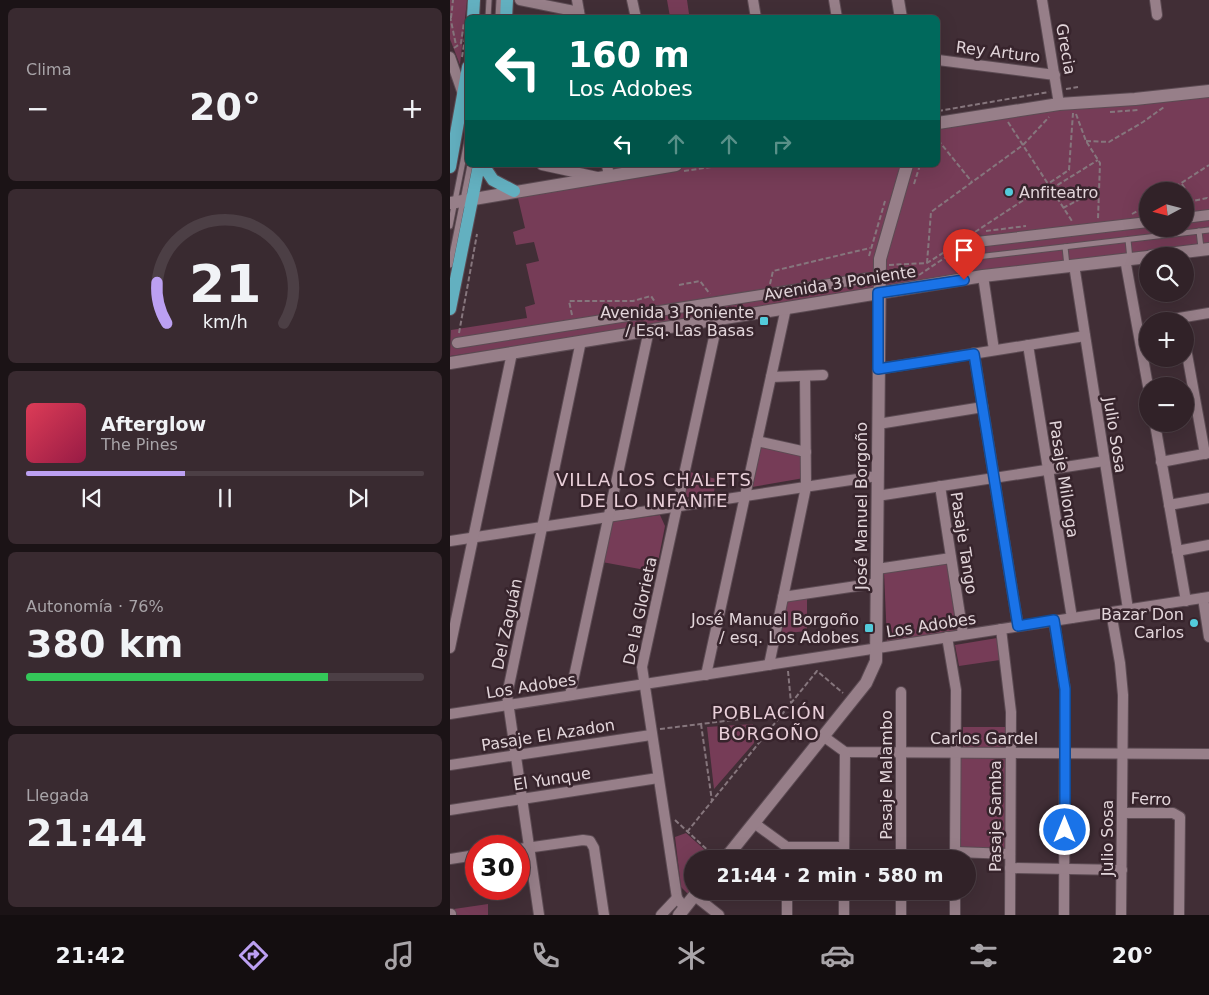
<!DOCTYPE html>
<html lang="es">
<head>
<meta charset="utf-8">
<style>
  body { margin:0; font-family:"DejaVu Sans",sans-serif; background:#392a30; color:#f1f3f6; height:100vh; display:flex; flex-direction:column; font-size:19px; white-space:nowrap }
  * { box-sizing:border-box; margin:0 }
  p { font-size:16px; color:#a8a4a8 }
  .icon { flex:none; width:28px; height:28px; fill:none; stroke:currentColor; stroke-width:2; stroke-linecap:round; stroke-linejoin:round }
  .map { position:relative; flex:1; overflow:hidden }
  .details { display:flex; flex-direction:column; gap:8px; padding:8px; background:#1b1316; width:450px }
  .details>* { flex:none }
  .hud { position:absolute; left:15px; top:15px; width:475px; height:152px; border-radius:8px; box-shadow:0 5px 20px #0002,0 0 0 1px #4c3f45; background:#00695c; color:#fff; overflow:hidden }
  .needle { width:32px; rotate:263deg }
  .fabs { position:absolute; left:689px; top:182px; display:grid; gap:10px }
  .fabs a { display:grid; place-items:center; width:55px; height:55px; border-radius:50%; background:#312228; box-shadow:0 5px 20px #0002,0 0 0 1px #4c3f45; font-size:25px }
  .speed { position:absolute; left:15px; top:835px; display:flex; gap:10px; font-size:25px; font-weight:700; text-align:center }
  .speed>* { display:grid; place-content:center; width:65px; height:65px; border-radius:50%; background:#312228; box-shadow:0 5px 20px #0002,0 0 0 1px #4c3f45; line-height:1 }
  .speed .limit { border:8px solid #d22; background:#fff; color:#111 }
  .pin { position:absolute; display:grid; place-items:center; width:42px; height:42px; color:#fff; margin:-51px -21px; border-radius:50% 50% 50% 0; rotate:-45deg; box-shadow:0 0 5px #0007 }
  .pin .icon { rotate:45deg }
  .me { position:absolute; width:55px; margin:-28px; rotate:0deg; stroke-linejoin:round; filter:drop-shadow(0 0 4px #0008) }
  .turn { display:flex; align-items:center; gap:18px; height:105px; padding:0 20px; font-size:22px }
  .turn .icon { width:65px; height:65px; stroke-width:2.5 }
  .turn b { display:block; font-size:35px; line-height:42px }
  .lanes { display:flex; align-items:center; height:48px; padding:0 20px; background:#0003; justify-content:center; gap:25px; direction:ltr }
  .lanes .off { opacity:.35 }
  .big { font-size:38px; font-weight:700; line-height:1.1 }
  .details .tile { flex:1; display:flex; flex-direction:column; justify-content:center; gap:8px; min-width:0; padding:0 18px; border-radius:8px; background:#392a30 }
  .details .dial { align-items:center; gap:0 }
  .dial svg { height:130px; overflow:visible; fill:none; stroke:#4c3f45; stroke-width:7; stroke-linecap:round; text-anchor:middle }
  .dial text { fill:#f1f3f6; stroke:none }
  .song { display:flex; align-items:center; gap:15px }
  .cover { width:60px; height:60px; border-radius:8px; background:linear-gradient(135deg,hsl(350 70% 55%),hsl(340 70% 35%)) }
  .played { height:5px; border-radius:2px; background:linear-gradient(90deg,#bca0f2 40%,#4c3f45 40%) }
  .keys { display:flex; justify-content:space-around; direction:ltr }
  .heat { display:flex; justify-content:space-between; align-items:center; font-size:28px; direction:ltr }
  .charge { height:8px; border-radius:4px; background:linear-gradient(90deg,#34c759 76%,#4c3f45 0) }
  .trip { position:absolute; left:234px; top:850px; width:292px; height:50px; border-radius:25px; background:#312228; box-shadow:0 5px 20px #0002,0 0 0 1px #4c3f45; font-weight:700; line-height:50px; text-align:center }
  .dock { display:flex; height:80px; justify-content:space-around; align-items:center; background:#140e10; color:#a8a4a8 }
  .dock .icon { width:35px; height:35px }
  .dock .active { color:#bca0f2 }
  .dock b { font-size:22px; color:#f1f3f6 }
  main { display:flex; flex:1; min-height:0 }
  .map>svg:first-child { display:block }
</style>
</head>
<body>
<main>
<section class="details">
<div class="tile"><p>Clima</p>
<div class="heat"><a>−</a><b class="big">20°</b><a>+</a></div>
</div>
<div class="tile dial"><svg viewBox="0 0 100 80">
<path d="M14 69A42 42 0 1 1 86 69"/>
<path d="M14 69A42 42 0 0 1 8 44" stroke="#bca0f2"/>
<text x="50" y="56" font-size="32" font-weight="700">21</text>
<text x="50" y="72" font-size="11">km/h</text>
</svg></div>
<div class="tile">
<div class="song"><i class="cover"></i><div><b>Afterglow</b><p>The Pines</p></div></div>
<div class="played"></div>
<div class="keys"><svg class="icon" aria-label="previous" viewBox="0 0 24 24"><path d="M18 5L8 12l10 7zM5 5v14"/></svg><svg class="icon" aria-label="pause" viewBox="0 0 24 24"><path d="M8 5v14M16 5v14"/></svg><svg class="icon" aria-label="next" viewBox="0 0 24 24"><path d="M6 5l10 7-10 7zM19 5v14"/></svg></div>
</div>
<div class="tile"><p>Autonomía · 76%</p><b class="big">380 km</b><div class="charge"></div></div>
<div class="tile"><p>Llegada</p><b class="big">21:44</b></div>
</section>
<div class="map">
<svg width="759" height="915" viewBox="0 0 759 915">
  <rect width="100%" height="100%" fill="#412e36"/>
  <!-- green -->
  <g fill="#763c57" fill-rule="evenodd">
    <polygon points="0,0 17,0 10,65 0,39"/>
    <polygon points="217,0 237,0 239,14 220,17"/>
    <path d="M 759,96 L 759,246 L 0,356 L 1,330 L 77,318 L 75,307 L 85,304 L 76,264 L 89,261 L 84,242 L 66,245 L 63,232 L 75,228 L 67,194 L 249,165 L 488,165 L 488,129 L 609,110 ZM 698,191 L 735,191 L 735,229 L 698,229 Z"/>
    <polygon points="311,446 352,454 354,478 302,487"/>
    <polygon points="240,472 266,479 264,492 234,498"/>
    <polygon points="210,515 215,526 206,572 152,562 160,522"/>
    <polygon points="497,561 508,631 442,643 437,641 434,572"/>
    <polygon points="357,595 357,631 328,634 335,598"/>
    <polygon points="547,638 550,660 509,666 505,645"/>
    <polygon points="303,724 304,743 264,789 257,727"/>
    <rect x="513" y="727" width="42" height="22"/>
    <polygon points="510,757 558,758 557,850 510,849"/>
    <polygon points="236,833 265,859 242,859 242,891 240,896 231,887 225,837"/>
    <polygon points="38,904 38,915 4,915 4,909"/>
  </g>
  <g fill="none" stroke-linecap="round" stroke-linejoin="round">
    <!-- lane casing -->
    <g stroke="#5c4b53" stroke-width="7">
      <g id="lane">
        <polyline points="38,18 39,0"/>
        <polyline points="48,18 49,0"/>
        <polyline points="0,226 18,136"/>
        <polyline points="749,231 751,248"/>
        <polyline points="678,240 680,259"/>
        <polyline points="615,247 617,266"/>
        <polyline points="518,258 759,230"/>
        <polyline points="0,265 20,165"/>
      </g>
    </g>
    <!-- street casing -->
    <g stroke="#5c4b53" stroke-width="12">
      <g id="street">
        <polyline points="70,0 129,12"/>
        <polyline points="127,0 130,17"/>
        <polyline points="182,0 186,18"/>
        <polyline points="303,0 306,18"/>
        <polyline points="384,0 387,18"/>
        <polyline points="592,0 609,104"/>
        <polyline points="705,0 707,15"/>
        <polyline points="0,57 13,94"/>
        <polyline points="488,60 605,75"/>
        <polyline points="92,165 147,177"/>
        <polyline points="157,165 159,176"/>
        <polyline points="735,218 759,215"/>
        <polyline points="518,243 698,222"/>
        <polyline points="675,259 698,386"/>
        <polyline points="624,265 678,609"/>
        <polyline points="533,276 544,350"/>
        <polyline points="711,321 759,313"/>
        <polyline points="7,343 418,278"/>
        <polyline points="735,343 755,454"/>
        <polyline points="578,345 622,618"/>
        <polyline points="524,353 568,626"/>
        <polyline points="428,369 635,336"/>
        <polyline points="321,377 373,375"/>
        <polyline points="428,424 533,407"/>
        <polyline points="705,424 736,601"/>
        <polyline points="307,441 356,452"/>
        <polyline points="711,462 759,453"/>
        <polyline points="490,486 513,634"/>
        <polyline points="427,496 654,461"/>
        <polyline points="719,505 759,498"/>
        <polyline points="0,541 427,476"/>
        <polyline points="727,551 759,545"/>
        <polyline points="427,569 501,558"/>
        <polyline points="333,597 427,583"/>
        <polyline points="753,598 759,637"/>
        <polyline points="661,612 670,663 673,695 671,915"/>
        <polyline points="604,621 615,689 614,915"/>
        <polyline points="551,629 561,712 560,915"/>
        <polyline points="497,637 506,690 505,859"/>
        <polyline points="0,648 62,353"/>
        <polyline points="319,665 356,487 355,376"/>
        <polyline points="256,675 336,308"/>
        <polyline points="120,695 199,330"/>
        <polyline points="0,714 759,597"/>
        <polyline points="373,736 395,752 759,754"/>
        <polyline points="0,765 201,735"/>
        <polyline points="0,810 208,778"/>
        <polyline points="672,813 723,813 730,817 729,915"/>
        <polyline points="304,823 337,847 394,847"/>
        <polyline points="69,849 133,840 140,841 144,848 154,915"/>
        <polyline points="506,852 560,854"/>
        <polyline points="0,859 26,855"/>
        <polyline points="394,859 395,752"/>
        <polyline points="451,859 451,692"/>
        <polyline points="560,868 672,870"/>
        <polyline points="451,891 451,915"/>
        <polyline points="245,896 269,915"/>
        <polyline points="235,908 227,898 192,667 268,319"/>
        <polyline points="1,914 1,915"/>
        <polyline points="89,915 57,695 131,341"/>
        <polyline points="211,915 227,898"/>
        <polyline points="337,915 337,891"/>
        <polyline points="394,915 394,891"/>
        <polyline points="505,915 505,891"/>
      </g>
    </g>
    <!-- secondary casing -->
    <g stroke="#5c4b53" stroke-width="14">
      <g id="secondary">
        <polyline points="448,0 451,18"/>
        <polyline points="488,123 609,104 685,99 759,91"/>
        <polyline points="0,203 226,165"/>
        <polyline points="701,256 759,249"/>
        <polyline points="0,363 533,276 698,257"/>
        <polyline points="275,859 416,683 426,661 430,259 457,165"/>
        <polyline points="229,915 248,891"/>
      </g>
    </g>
    <!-- primary casing -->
    <g stroke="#5c4b53" stroke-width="14">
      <g id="primary">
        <polyline points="23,18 24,0"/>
        <polyline points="56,18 57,0"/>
        <polyline points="33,165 43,180 64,191"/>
        <polyline points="0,167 18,67"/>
        <polyline points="0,309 29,165"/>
      </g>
    </g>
    <!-- path -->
    <g stroke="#86767d" stroke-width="2" stroke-dasharray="5 2.5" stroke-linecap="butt">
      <polyline points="0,16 6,45"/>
      <polyline points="1,18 3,0"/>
      <polyline points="4,48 11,43 14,22"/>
      <polyline points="12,57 17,25"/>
      <polyline points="616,89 628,87"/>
      <polyline points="488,111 599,92"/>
      <polyline points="660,112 688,110"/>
      <polyline points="626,114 636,141 650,163 648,219"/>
      <polyline points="558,122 622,221"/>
      <polyline points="488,140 522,182"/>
      <polyline points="636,141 659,142 693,122 714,107"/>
      <polyline points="234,171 274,165"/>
      <polyline points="464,184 470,165"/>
      <polyline points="732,184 743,201 757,198 759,200"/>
      <polyline points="601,189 648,160"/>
      <polyline points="719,191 759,165"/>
      <polyline points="613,208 636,196 648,195"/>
      <polyline points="682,214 698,205"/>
      <polyline points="536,231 576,226"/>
      <polyline points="525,232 619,170 623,113"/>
      <polyline points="419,256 435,201"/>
      <polyline points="477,263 481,212 573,145 599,117"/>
      <polyline points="439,265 477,263 509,243"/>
      <polyline points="469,275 511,247"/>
      <polyline points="320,284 323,271 420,248"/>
      <polyline points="229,285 250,281 260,294"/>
      <polyline points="122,315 119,301 183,301 201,296 205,302"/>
      <polyline points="9,333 27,234"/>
      <polyline points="338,671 341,703"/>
      <polyline points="251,724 262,801"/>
      <polyline points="210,729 332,714"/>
      <polyline points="225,820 264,856"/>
      <polyline points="237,832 367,671 393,693"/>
    </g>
    <!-- lane -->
    <use href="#lane" stroke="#977f89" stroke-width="5"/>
    <!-- street -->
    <use href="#street" stroke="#977f89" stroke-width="10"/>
    <!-- secondary -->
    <use href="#secondary" stroke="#977f89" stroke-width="12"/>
    <!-- primary -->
    <use href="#primary" stroke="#63b0c0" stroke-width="12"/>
  </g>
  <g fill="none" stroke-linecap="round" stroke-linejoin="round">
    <!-- route casing -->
    <g stroke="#114b97" stroke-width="12">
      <polyline id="route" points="514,280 428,293 428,369 524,354 568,626 604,620 615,689 615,830"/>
    </g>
    <!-- route -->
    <use href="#route" stroke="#1a73e8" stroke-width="9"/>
  </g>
  <!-- markers -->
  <g fill="#53cbdb" stroke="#37242c" stroke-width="2">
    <circle cx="559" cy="192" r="5"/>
    <rect x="309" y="316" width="10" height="10" rx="2.5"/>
    <circle cx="744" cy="623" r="5"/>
    <rect x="414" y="623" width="10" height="10" rx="2.5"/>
  </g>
  <g text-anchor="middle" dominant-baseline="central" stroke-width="5" stroke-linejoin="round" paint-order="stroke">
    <!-- street labels -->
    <g font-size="16" fill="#e2d5da" stroke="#37242c">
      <text transform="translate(616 49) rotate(80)">Grecia</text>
      <text transform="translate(548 52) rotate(7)">Rey Arturo</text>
      <text transform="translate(390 283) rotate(-9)">Avenida 3 Poniente</text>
      <text transform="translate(665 435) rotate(81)">Julio Sosa</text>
      <text transform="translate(614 479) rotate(81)">Pasaje Milonga</text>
      <text transform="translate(411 506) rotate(-90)">José Manuel Borgoño</text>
      <text transform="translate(514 543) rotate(81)">Pasaje Tango</text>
      <text transform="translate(190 611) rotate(-78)">De la Glorieta</text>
      <text transform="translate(57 624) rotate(-78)">Del Zaguán</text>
      <text transform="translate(481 625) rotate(-9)">Los Adobes</text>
      <text transform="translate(81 686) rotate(-9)">Los Adobes</text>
      <text transform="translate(98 735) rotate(-9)">Pasaje El Azadon</text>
      <text x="534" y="738">Carlos Gardel</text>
      <text transform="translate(436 775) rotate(-90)">Pasaje Malambo</text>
      <text transform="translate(102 779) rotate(-9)">El Yunque</text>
      <text transform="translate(701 799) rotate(2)">Ferro</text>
      <text transform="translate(545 816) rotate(-90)">Pasaje Samba</text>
      <text transform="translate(657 838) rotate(-90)">Julio Sosa</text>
    </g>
    <!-- poi labels -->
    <g font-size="16" fill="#e2d5da" stroke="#37242c" text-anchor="end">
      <text x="569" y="192" text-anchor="start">Anfiteatro</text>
      <text x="304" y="312">Avenida 3 Poniente<tspan x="304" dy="18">/ Esq. Las Basas</tspan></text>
      <text x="734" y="614">Bazar Don<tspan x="734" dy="18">Carlos</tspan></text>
      <text x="409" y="619">José Manuel Borgoño<tspan x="409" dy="18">/ esq. Los Adobes</tspan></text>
    </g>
    <!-- neighbourhood labels -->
    <g font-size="18" letter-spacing="1" fill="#e9cfd9" stroke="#37242c">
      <text x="204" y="479">VILLA LOS CHALETS<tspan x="204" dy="21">DE LO INFANTE</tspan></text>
      <text x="319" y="712">POBLACIÓN<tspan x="319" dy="21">BORGOÑO</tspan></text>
    </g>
  </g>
</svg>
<div class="fabs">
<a><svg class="needle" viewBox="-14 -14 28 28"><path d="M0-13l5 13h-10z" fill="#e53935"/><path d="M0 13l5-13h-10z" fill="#a8a4a8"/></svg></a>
<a><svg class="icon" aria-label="search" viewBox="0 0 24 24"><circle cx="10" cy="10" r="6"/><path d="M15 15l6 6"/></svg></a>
<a>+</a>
<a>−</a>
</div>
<div class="speed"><div class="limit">30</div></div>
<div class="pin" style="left:514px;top:280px;background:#d93025"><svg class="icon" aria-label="arrive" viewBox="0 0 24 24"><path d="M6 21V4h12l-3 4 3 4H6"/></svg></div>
<svg class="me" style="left:615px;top:830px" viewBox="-20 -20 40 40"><circle r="17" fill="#1a73e8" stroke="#fff" stroke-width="3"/><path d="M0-11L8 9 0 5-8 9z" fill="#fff"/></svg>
<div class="trip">21:44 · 2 min · 580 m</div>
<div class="hud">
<div class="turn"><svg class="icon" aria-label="left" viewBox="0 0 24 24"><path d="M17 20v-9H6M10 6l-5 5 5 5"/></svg><div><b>160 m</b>Los Adobes</div></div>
<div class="lanes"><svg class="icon" aria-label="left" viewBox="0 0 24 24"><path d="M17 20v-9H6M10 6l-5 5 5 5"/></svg><svg class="icon off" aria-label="ahead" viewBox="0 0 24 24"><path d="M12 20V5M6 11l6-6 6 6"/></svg><svg class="icon off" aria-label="ahead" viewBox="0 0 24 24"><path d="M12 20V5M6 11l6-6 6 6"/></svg><svg class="icon off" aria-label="right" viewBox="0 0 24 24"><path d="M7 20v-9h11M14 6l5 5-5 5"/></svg></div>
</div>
</div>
</main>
<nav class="dock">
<b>21:42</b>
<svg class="icon active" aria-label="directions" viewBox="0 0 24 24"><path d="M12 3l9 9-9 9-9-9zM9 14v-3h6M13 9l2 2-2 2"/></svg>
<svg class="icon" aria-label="music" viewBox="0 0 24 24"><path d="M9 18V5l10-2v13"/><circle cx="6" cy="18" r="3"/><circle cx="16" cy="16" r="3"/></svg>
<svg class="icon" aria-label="phone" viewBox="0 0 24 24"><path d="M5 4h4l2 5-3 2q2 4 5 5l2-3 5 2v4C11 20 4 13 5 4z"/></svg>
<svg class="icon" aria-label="climate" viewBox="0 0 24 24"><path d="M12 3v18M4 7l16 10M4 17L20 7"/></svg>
<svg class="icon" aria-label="car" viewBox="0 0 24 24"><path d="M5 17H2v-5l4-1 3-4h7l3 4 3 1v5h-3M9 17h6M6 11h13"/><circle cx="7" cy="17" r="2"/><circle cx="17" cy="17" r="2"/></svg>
<svg class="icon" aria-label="filters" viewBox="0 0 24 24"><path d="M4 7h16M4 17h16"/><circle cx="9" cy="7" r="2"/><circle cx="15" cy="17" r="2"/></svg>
<b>20°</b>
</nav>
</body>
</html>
